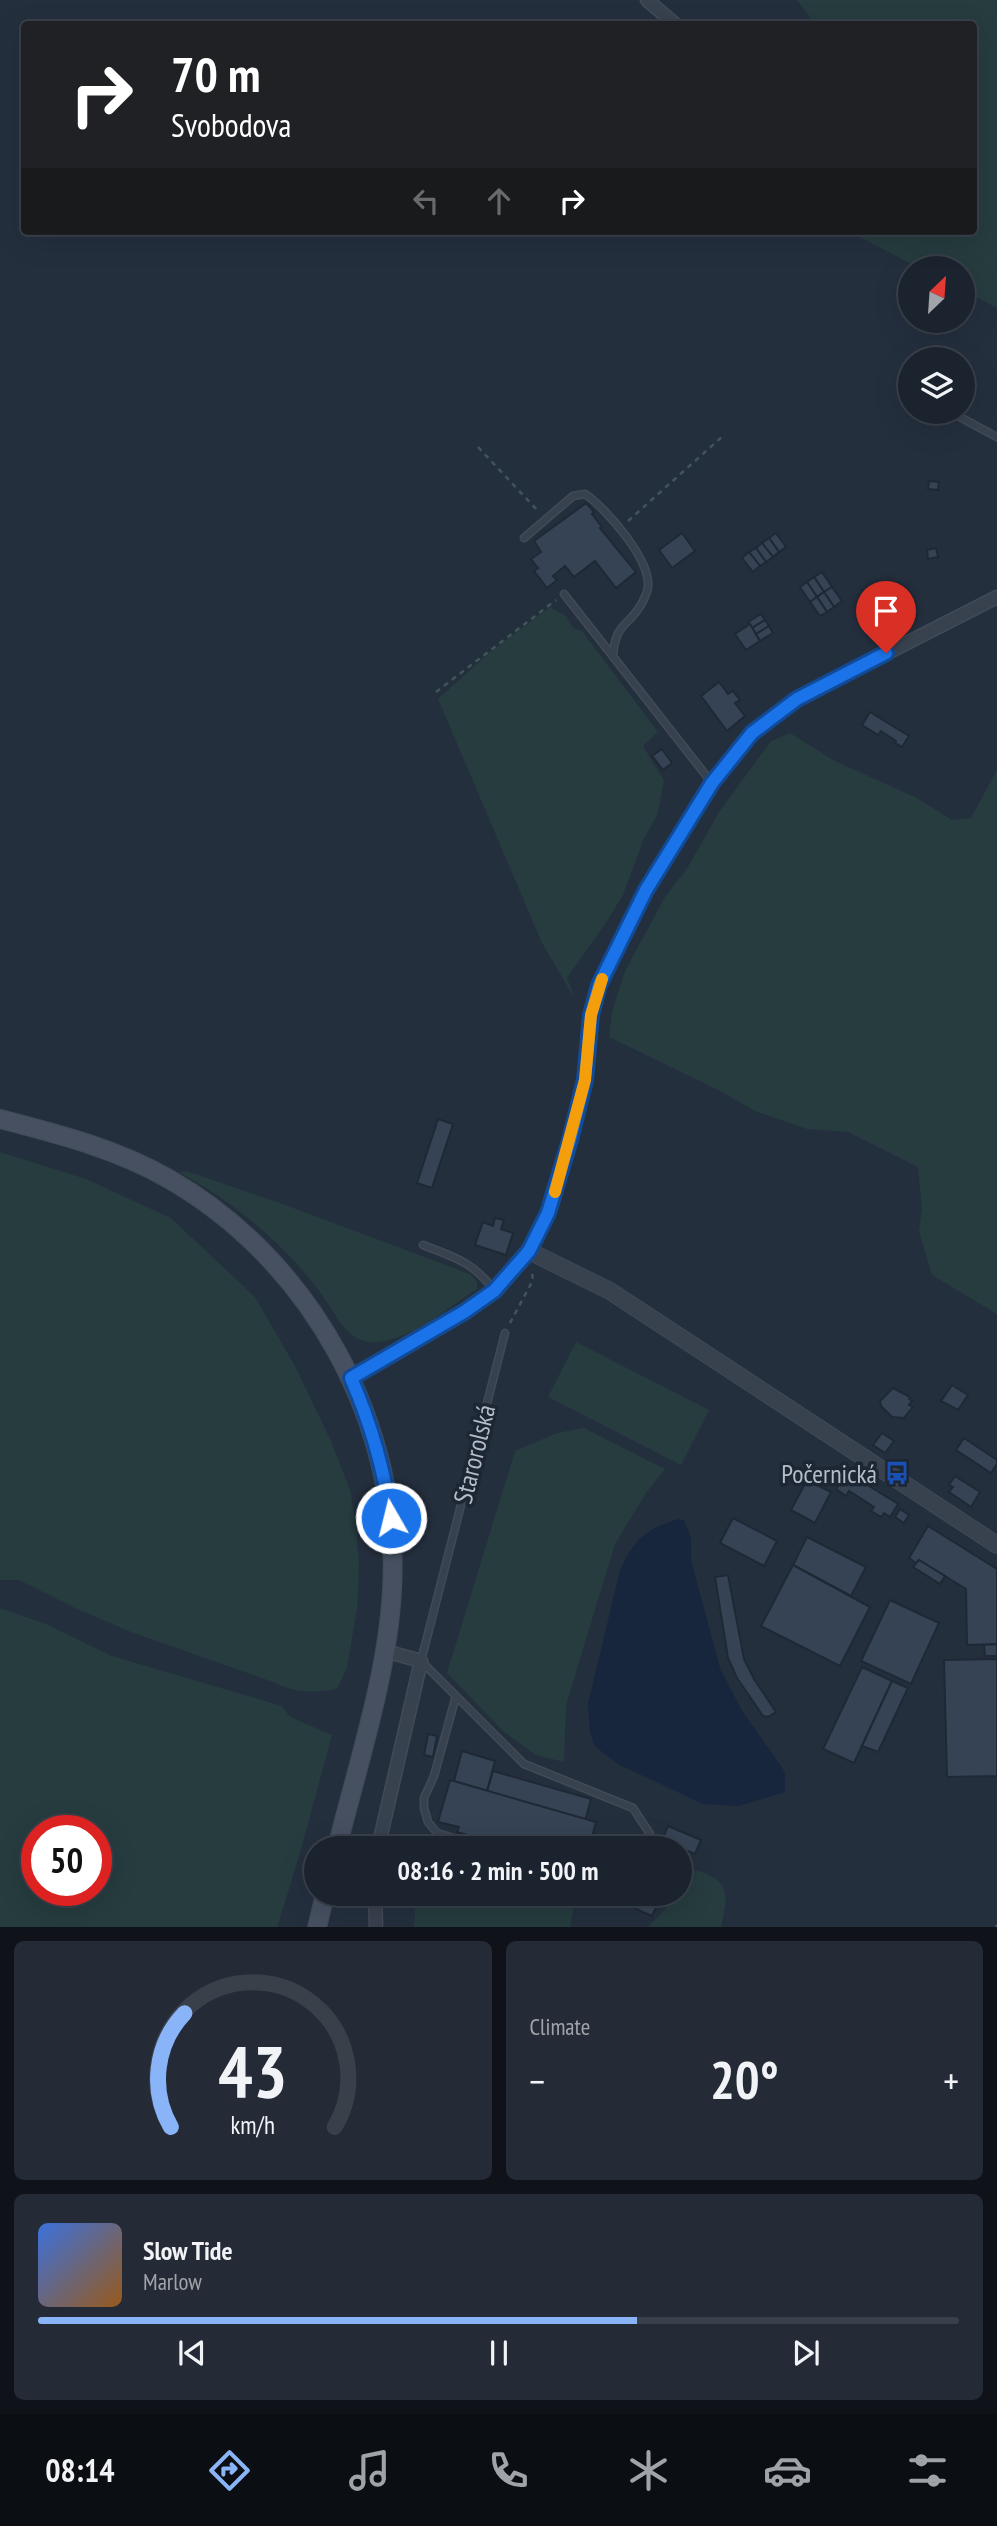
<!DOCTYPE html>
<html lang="en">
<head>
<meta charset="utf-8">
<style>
  body { margin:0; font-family:"PT Sans Narrow",sans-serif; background:#242b36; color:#f1f3f6; height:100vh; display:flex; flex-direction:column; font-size:26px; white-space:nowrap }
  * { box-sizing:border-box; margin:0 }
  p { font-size:23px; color:#a0a4aa }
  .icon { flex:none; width:38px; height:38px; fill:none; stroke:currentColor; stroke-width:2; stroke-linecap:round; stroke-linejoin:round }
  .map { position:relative; height:1927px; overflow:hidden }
  .panel { display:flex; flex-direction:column; gap:14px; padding:14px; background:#0f1319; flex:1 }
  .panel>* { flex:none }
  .banner { position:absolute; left:21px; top:21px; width:956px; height:214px; border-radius:7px; box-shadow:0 7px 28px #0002,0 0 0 2px #39404a; background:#202124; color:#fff; overflow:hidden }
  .needle { width:46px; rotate:25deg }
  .controls { position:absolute; left:898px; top:256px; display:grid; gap:14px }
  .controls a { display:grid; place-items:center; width:77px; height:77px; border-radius:50%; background:#1b232e; box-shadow:0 7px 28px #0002,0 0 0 2px #39404a; font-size:35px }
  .speed { position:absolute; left:21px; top:1815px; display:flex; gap:14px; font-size:35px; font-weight:700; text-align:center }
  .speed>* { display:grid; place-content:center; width:91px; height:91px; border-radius:50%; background:#1b232e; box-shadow:0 7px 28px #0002,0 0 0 2px #39404a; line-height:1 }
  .speed .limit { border:10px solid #d22; background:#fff; color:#111 }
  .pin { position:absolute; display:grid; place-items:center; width:60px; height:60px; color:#fff; margin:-72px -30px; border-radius:50% 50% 50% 0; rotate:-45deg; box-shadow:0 0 7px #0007 }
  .pin .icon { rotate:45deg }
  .me { position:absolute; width:77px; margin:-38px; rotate:352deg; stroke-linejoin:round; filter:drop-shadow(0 0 5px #0008) }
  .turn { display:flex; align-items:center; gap:24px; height:147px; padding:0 35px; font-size:32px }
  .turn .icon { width:91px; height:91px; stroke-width:2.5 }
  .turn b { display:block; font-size:49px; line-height:60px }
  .lanes { display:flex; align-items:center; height:66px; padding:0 35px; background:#0003; justify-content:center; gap:35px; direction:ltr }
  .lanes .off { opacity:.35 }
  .big { font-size:52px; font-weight:600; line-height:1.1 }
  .panel .card { flex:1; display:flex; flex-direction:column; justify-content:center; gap:10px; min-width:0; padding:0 24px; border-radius:10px; background:#242b36 }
  .panel .dial { align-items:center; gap:0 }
  .dial svg { height:182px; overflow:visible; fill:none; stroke:#39404a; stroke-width:7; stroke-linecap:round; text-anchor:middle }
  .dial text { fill:#f1f3f6; stroke:none }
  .song { display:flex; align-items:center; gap:21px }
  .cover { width:84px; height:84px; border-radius:10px; background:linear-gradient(135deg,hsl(220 70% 55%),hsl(30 70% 35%)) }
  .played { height:7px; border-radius:4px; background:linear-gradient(90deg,#8ab4f8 65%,#39404a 65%) }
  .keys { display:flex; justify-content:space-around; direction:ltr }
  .heat { display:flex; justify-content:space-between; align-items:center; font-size:38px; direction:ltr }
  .panel .tiles { flex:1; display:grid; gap:14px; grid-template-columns:1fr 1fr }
  .card:last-child { grid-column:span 2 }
  .trip { position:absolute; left:304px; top:1836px; width:388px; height:70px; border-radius:35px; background:#1b232e; box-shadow:0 7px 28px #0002,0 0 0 2px #39404a; font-weight:600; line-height:70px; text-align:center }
  .tabs { display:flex; height:112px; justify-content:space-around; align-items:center; background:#0b0e12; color:#a0a4aa }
  .tabs .icon { width:49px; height:49px }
  .tabs .selected { color:#8ab4f8 }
  .tabs b { font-size:32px; color:#f1f3f6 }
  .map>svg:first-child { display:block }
</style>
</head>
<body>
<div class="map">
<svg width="997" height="1928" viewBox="0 0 997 1928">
  <rect width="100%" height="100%" fill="#242f3e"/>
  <!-- green -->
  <g fill="#263c3f" fill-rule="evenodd">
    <polygon points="797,0 997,0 997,308 963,290 962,268 919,268 848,231 973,231 973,24 815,24"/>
    <polygon points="550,607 566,616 573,628 582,631 658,732 643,746 664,781 657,816 644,838 623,895 607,921 567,978 575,999 542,943 438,699 490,652"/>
    <polygon points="790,733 835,761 917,798 952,820 971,818 997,770 997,1314 932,1275 919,1231 922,1208 918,1167 848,1132 807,1129 755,1111 724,1093 609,1037 612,1012 625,971 665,897 688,867 719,812 771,741"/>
    <path d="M 0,1152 L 86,1179 L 171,1218 L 255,1297 L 295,1366 L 331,1441 L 350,1490 L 356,1525 L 359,1566 L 357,1609 L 347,1667 L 337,1689 C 315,1693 293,1693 273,1682 L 131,1632 L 75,1608 L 19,1580 L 0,1580 Z"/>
    <path d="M 186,1171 L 280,1203 L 470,1274 L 477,1282 L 477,1289 C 449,1307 412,1339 378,1342 C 358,1344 346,1332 336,1316 C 299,1255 240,1206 179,1172 Z"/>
    <polygon points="576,1342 709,1410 681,1465 548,1397"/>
    <polygon points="584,1428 665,1469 646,1493 615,1544 566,1705 564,1762 536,1755 504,1732 447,1673 515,1451 557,1433"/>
    <path d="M 0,1608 L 46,1624 L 112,1656 L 282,1706 L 290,1717 L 332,1735 L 299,1857 L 277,1927 L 0,1927 ZM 37,1830 L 96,1830 L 96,1890 L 37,1890 Z"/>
    <path d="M 696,1870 C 732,1882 728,1895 721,1927 L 648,1927 L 666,1908 L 672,1894 L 681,1894 L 681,1878 Z"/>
    <polygon points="416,1894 576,1894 570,1927 414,1927"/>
  </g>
  <!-- water -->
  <path fill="#17263c" d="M 678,1519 L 684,1520 L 691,1538 L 691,1560 L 720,1668 L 741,1709 L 785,1772 L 785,1792 L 739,1806 L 703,1804 L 620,1765 L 604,1754 L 594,1744 L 590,1733 L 588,1704 L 620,1570 C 635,1538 645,1530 678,1519 Z"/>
  <!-- building -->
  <g fill="#364354" stroke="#1f2835" stroke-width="2">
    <polygon points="929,481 939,482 938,490 928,489"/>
    <polygon points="586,503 594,512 592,514 602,527 600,528 636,572 616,588 595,561 574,577 565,566 553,576 557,580 547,588 534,571 538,568 531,559 541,552 534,541"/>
    <polygon points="682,533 695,551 672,568 659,550"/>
    <polygon points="776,533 786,547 779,552 769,538"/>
    <polygon points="769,538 779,552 773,557 762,543"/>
    <polygon points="762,543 773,557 766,562 756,548"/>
    <polygon points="756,548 766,562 760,566 749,552"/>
    <polygon points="936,548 938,557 928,559 927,550"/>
    <polygon points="749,552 760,566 753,572 742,558"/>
    <polygon points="822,572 832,587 824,592 814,577"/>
    <polygon points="814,577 824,592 817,597 807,582"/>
    <polygon points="807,582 817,597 810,602 800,587"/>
    <polygon points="832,587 842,601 834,607 824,592"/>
    <polygon points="824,592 834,607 827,612 817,597"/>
    <polygon points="817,597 827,612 820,616 810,602"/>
    <polygon points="761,614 765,620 752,628 748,622"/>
    <polygon points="765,620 769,626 756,634 752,628"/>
    <polygon points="750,624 760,641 746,650 735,634"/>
    <polygon points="769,626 773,633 760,641 756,634"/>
    <polygon points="719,682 728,694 733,691 740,700 735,703 745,716 727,731 701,696"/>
    <polygon points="870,712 909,736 902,747 895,743 896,741 881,731 878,735 862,725"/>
    <polygon points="662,749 672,763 663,770 652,756"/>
    <polygon points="438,1119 453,1124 432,1188 417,1183"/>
    <polygon points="495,1218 504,1220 501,1229 513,1233 506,1255 475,1245 483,1222 493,1226"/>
    <polygon points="952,1385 968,1395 958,1410 941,1401"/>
    <polygon points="893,1388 910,1397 909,1399 912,1401 909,1405 913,1407 904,1418 892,1417 881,1406 880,1401"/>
    <polygon points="882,1433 894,1441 885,1453 873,1445"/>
    <polygon points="964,1438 997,1460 997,1464 991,1473 956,1450"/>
    <polygon points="837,1466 898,1504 890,1517 884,1513 881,1517 871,1511 874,1507 849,1491 846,1496 836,1489 839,1485 828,1478"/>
    <polygon points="955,1476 980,1492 971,1507 949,1492 953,1487 949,1485"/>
    <polygon points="807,1480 831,1492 815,1523 791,1510"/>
    <polygon points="900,1509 909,1515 904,1523 895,1517"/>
    <polygon points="733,1518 777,1541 764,1566 720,1543"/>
    <polygon points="928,1526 997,1569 997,1644 967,1645 966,1589 919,1560 916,1563 909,1558"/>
    <polygon points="807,1537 866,1567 851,1596 793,1565"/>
    <polygon points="919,1560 945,1576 940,1584 913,1567"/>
    <polygon points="793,1565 870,1607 840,1666 761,1626"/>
    <polygon points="728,1575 744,1659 754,1679 776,1712 768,1717 763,1716 737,1678 728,1658 715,1577"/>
    <polygon points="890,1600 939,1623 911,1684 861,1661"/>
    <polygon points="997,1644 997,1656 985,1656 984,1645"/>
    <polygon points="997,1659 997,1776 947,1777 944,1660"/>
    <polygon points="862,1667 892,1681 854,1763 823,1749"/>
    <polygon points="892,1681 908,1688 878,1752 862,1746"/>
    <polygon points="428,1734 437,1736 433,1757 424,1755"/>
    <polygon points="462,1751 495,1761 487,1791 454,1781"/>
    <polygon points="493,1771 591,1799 585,1821 487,1792"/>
    <polygon points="450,1780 596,1822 589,1848 513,1848 457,1832 459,1827 438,1822"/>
    <polygon points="668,1826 701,1840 695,1854 662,1840"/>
    <polygon points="643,1894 662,1894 652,1916 636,1909"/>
  </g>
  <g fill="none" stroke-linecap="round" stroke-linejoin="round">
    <!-- service casing -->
    <g stroke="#414a57" stroke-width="9">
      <g id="service">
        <polyline points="956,415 997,437"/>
        <path d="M 524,538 L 573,496 L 585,494 C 606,508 650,559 648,586 C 648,590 645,597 643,601 C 631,626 615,621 613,656"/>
        <polyline points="564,594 712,783"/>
        <path d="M 423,1245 C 454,1257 473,1262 493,1289"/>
        <polyline points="505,1333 421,1661 524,1764 633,1808 650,1834 646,1848"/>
        <polyline points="456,1696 434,1776 424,1798 424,1808 428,1822 437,1833 487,1848"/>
      </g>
    </g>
    <!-- minor casing -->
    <g stroke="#414a57" stroke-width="15">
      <g id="minor">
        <polyline points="647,0 675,24"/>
        <polyline points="529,1251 548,1213 570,1140 585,1080 591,1015 599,985 646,890 712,783 752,733 797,699 997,597"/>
        <polyline points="378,1848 421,1661 385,1651"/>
        <polyline points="375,1894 376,1928"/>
      </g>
    </g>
    <!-- tertiary casing -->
    <g stroke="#414a57" stroke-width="18">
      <polyline id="tertiary" points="351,1378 464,1312 494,1291 529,1251 610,1291 997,1545"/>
    </g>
    <!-- secondary casing -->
    <g stroke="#414a57" stroke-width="20">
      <g id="secondary">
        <path d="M 0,1119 C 58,1134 117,1149 169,1179 C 312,1261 402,1426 392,1590 C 388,1673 357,1767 337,1848"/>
        <polyline points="317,1928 325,1894"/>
      </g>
    </g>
    <!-- path -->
    <g stroke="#3f5557" stroke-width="2.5" stroke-dasharray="5 5" stroke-linecap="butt">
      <polyline points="478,447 538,511"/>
      <polyline points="628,521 724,435"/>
      <polyline points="436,692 556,600"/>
      <polyline points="510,1323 533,1280 532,1272"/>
      <polyline points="996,1928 997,1925"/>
    </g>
    <!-- service -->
    <use href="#service" stroke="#38414e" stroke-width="6"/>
    <!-- minor -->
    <use href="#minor" stroke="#38414e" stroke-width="12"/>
    <!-- tertiary -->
    <use href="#tertiary" stroke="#38414e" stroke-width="16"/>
    <!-- secondary -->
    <use href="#secondary" stroke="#465061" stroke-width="18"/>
  </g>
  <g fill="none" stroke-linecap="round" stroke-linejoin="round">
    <!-- route casing -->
    <g stroke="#114b97" stroke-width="18">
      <path id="route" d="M 391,1518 C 384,1469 371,1424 351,1378 L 464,1312 L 494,1291 L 529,1251 L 548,1213 L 570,1140 L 585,1080 L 591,1015 L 599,985 L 646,890 L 712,783 L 752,733 L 797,699 L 886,653"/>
    </g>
    <!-- route -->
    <use href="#route" stroke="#1a73e8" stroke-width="12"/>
    <!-- slow -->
    <polyline stroke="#f59e0b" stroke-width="12" points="555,1192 585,1080 591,1015 602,979"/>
  </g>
  <!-- icons -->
  <defs>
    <g id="bus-bare" transform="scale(1.89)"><path d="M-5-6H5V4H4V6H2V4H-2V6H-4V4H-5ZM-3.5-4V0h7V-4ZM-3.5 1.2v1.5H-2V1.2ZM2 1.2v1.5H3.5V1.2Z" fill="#1a4fb4" stroke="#1d2633" stroke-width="2.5" paint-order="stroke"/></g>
  </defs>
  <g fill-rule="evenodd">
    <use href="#bus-bare" x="897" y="1473"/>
  </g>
  <g text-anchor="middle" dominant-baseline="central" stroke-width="7" stroke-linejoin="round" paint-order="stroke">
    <!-- street labels -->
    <g font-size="26" fill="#b4bcc9" stroke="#1d2633">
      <text transform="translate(474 1454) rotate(-76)">Starorolská</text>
    </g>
    <!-- poi labels -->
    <g font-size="26" fill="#b4bcc9" stroke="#1d2633" text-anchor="end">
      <text x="877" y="1473">Počernická</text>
    </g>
  </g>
</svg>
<div class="controls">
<a><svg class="needle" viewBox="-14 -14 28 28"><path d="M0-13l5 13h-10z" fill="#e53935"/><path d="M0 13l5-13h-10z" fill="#a0a4aa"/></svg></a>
<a><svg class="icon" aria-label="layers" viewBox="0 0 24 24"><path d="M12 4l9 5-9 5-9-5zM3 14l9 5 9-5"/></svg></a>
</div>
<div class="speed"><div class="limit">50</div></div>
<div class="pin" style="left:886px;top:653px;background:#d93025"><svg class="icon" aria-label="arrive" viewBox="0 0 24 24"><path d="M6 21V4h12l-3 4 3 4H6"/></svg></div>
<svg class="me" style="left:391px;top:1518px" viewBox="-20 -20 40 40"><circle r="17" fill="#1a73e8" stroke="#fff" stroke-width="3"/><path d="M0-11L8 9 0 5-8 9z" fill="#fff"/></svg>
<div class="trip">08:16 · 2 min · 500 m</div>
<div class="banner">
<div class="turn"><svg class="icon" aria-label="right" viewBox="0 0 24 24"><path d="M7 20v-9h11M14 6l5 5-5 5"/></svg><div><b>70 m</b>Svobodova</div></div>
<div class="lanes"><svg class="icon off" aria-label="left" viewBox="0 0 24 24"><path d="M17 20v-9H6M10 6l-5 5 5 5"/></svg><svg class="icon off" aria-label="ahead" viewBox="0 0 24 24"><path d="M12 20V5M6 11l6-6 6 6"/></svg><svg class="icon" aria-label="right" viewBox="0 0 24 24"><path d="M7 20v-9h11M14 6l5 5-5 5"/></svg></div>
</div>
</div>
<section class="panel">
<div class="tiles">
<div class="card dial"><svg viewBox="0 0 100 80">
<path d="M14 69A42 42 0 1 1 86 69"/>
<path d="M14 69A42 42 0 0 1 20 19" stroke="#8ab4f8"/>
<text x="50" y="56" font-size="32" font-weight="700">43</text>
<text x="50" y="72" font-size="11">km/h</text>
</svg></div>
<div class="card"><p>Climate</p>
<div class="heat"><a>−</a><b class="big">20°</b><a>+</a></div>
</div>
<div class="card">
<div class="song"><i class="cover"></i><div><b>Slow Tide</b><p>Marlow</p></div></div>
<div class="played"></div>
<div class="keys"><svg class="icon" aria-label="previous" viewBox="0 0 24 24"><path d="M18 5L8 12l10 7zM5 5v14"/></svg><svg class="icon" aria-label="pause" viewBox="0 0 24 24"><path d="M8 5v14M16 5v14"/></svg><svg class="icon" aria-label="next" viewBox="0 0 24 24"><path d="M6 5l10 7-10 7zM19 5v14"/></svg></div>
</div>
</div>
</section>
<nav class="tabs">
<b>08:14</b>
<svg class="icon selected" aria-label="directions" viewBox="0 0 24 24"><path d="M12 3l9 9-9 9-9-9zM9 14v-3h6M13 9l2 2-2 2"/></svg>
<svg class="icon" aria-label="music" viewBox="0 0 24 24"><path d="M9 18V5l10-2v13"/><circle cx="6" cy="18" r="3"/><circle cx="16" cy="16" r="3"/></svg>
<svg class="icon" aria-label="phone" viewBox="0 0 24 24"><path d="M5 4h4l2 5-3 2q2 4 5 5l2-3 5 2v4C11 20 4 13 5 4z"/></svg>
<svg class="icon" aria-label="climate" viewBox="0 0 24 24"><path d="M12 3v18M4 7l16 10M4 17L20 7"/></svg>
<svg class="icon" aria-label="car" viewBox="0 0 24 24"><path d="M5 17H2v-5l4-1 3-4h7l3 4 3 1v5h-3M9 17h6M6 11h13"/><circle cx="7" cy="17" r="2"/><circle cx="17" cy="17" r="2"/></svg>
<svg class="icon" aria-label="filters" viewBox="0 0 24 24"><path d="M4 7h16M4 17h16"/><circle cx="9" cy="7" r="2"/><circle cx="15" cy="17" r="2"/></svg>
</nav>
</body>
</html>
